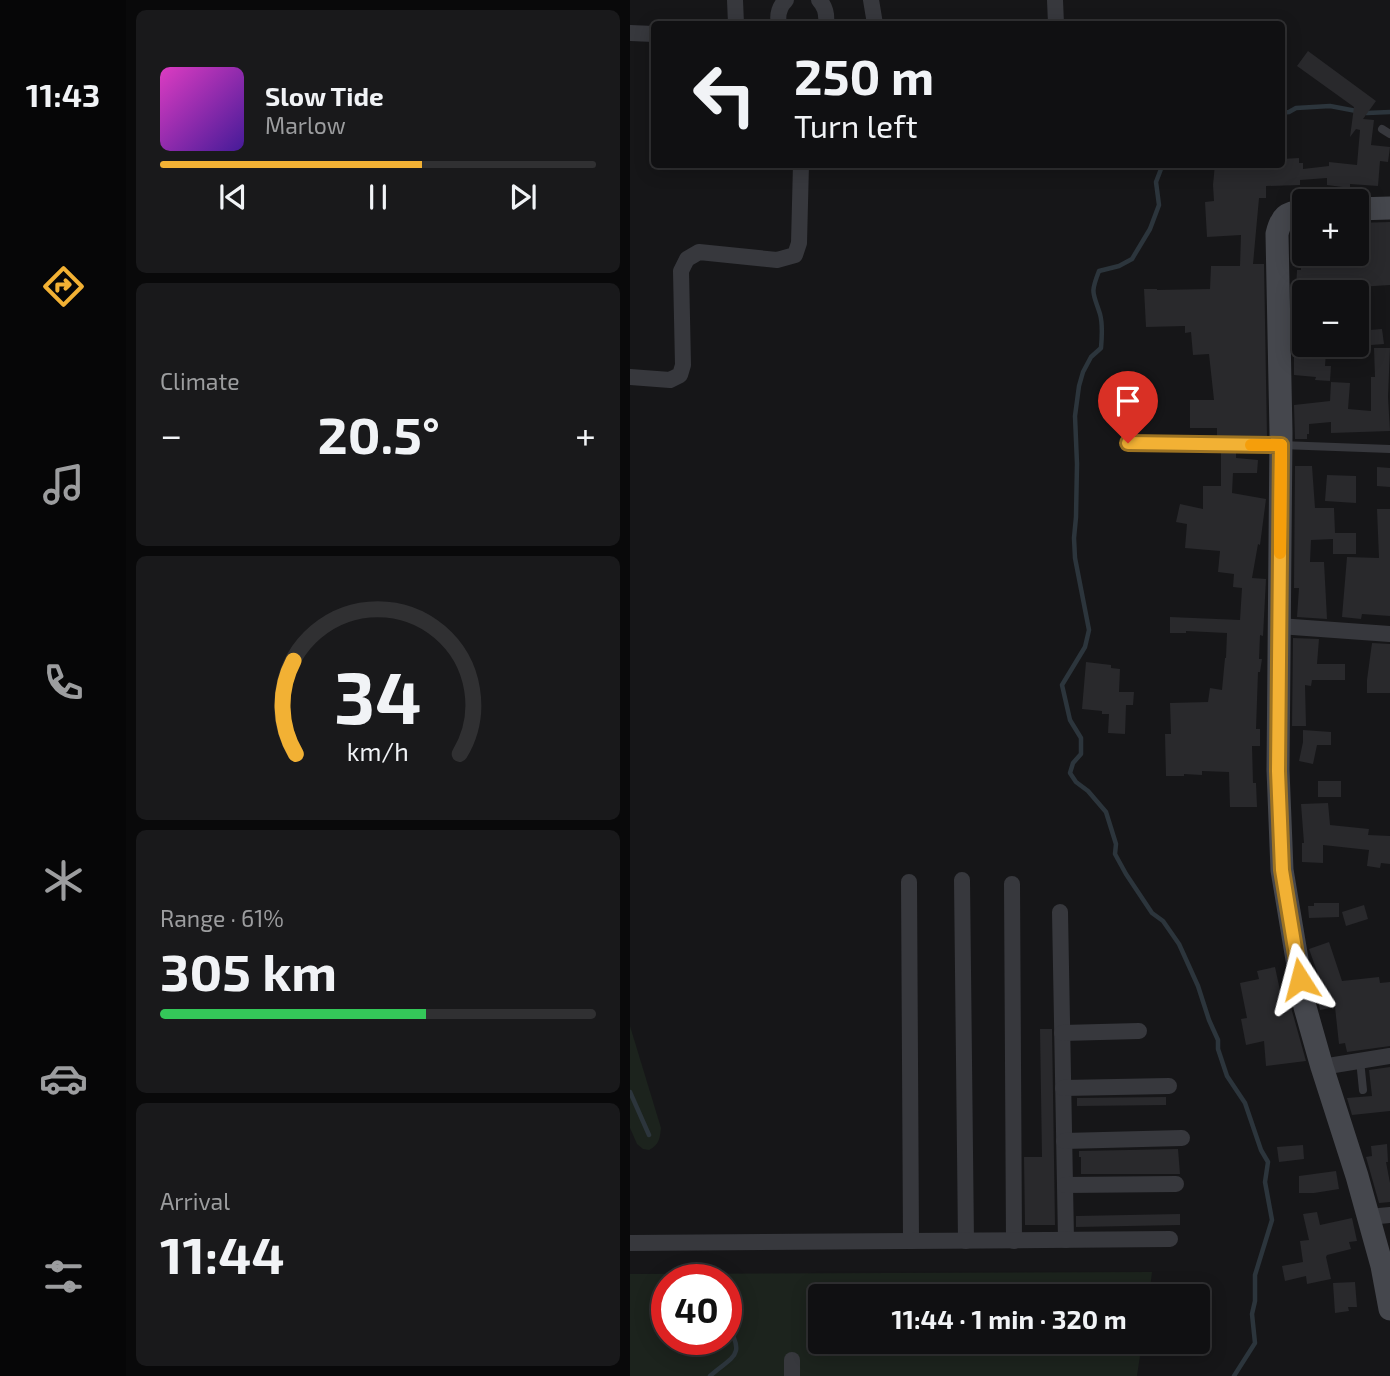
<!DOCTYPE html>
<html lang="en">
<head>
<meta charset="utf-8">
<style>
  body { margin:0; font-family:"Exo 2",sans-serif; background:#19191b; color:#f1f3f6; height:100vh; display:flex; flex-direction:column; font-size:26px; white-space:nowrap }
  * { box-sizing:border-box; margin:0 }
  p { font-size:23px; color:#9c9d9f }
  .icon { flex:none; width:38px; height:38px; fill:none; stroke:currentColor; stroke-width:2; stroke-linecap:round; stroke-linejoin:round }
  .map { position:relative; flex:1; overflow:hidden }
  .details { display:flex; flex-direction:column; gap:10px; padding:10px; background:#09090a; width:504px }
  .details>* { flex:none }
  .banner { position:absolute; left:21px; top:21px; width:634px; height:147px; border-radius:7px; box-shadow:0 4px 18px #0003,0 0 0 2px #303032; background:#101012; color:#f1f3f6; overflow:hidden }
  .tools { position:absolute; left:662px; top:189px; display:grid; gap:14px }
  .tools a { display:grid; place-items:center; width:77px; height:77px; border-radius:7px; background:#101012; box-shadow:0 4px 18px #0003,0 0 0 2px #303032; font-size:35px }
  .speed { position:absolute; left:21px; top:1264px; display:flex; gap:14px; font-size:35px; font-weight:700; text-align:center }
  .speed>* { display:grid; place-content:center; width:91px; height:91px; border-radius:50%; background:#101012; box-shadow:0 4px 18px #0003,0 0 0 2px #303032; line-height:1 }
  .speed .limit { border:10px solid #d22; background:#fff; color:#111 }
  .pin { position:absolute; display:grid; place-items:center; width:60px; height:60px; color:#fff; margin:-72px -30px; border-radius:50% 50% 50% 0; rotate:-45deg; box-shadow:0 0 7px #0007 }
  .pin .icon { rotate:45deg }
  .me { position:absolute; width:77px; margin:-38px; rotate:351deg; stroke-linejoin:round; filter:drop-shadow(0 0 5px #0008) }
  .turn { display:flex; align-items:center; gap:24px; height:147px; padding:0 28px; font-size:32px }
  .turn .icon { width:91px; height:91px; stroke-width:2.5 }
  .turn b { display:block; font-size:49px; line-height:60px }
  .big { font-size:52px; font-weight:700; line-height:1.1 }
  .details .widget { flex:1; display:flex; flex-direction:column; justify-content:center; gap:10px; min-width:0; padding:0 24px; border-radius:10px; background:#19191b }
  .details .dial { align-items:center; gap:0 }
  .dial svg { height:182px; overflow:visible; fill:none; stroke:#303032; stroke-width:7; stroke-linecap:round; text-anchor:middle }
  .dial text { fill:#f1f3f6; stroke:none }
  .song { display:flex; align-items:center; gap:21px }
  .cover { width:84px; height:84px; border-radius:10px; background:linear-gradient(135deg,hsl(310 70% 55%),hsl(260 70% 35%)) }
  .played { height:7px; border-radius:4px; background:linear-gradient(90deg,#f2b134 60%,#303032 60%) }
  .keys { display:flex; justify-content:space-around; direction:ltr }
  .heat { display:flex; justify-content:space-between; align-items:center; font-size:38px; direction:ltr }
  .charge { height:10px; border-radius:5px; background:linear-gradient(90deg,#34c759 61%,#303032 0) }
  .trip { position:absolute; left:178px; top:1284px; width:402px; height:70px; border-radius:7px; background:#101012; box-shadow:0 4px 18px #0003,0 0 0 2px #303032; font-weight:700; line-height:70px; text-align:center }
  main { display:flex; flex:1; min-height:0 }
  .tabs { display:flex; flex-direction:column; width:126px; justify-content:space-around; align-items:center; background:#060607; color:#9c9d9f }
  .tabs .icon { width:49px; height:49px }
  .tabs .current { color:#f2b134 }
  .tabs b { font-size:32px; color:#f1f3f6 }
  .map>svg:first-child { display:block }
</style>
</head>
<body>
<main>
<nav class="tabs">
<b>11:43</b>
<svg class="icon current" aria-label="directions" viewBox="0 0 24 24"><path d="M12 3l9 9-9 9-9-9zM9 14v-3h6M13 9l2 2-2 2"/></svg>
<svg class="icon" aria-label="music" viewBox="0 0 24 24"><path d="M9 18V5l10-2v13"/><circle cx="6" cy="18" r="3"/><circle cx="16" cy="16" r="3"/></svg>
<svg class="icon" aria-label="phone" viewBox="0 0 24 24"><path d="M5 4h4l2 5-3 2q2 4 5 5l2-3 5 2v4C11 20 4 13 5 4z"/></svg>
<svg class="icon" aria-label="climate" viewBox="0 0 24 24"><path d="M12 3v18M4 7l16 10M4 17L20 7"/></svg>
<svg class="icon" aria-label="car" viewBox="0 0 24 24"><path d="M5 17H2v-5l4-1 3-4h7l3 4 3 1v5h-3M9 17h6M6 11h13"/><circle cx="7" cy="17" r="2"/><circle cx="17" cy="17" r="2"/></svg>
<svg class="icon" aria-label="filters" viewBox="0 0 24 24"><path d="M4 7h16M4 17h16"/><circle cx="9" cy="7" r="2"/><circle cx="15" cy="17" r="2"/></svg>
</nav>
<section class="details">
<div class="widget">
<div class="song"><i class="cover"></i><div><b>Slow Tide</b><p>Marlow</p></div></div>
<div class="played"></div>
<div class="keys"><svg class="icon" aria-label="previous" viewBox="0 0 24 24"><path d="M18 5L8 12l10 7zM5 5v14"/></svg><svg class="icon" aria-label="pause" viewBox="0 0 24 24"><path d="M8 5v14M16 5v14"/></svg><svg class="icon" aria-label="next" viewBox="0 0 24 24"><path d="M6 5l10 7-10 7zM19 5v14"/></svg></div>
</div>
<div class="widget"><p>Climate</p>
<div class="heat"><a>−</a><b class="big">20.5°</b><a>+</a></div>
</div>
<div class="widget dial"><svg viewBox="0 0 100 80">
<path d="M14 69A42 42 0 1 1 86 69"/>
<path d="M14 69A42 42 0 0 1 13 28" stroke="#f2b134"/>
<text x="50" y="56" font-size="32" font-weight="700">34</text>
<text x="50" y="72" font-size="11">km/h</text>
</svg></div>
<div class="widget"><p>Range · 61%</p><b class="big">305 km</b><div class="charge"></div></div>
<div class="widget"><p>Arrival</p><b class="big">11:44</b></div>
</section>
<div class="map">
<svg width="760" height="1376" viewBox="0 0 760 1376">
  <rect width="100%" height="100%" fill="#161618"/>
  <!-- green -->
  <g fill="#1c231d" fill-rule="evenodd">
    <path d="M 0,1026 L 31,1128 C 30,1138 29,1145 19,1150 L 13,1149 L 7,1144 L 0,1128 Z"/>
    <path d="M 522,1272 L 519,1297 L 191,1297 L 191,1342 L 512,1342 L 507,1376 L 0,1376 L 0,1274 ZM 37,1279 L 96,1279 L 96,1339 L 37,1339 Z"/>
  </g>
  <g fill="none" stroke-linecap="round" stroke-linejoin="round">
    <!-- stream -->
    <g stroke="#2c353c" stroke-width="4.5">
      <polyline points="651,113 659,112 666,108 700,106 737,113 760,112"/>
      <path d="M 538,164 L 531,169 L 526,182 L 529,205 L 520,229 L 502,259 L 489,266 L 469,271 C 460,294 463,292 470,314 C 473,325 472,337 471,348 L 461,357 L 453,372 L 449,386 L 445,416 L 447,464 L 446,517 L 444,538 L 445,558 L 459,630 L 455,647 L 432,685 L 440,720 L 451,738 L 451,754 L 443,763 L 440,773 L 446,782 L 458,791 L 476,812 L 486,844 L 485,854 L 496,874 L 522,913 L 533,921 L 549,944 L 568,986 L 579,1020 L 588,1040 L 588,1049 L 597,1076 L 615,1103 L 631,1150 L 638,1162 L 635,1182 L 642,1220 L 625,1275 L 625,1301 L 622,1314 L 625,1343 L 604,1376"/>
      <polyline points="0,1092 19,1135"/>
      <path d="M 80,1376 C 101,1357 118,1356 96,1324"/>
    </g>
  </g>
  <!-- building -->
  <g fill="#29292c">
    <polygon points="678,51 746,101 733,119 744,120 741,145 760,147 758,162 750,161 748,186 720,184 720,188 697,185 697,178 670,180 670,185 636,186 636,198 629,198 623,264 634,264 637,438 591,438 591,436 587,436 587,428 560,428 560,400 584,400 579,354 563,355 561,332 555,333 555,326 516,327 514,289 527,289 527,290 580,289 581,266 610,266 611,235 577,237 575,202 584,201 583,185 585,164 616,167 617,165 643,167 643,164 652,164 652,159 669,158 669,163 673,163 673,169 699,166 699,162 727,165 730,130 726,129 720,137 724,107 667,66"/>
    <polygon points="760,222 760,285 728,287 727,292 666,292 667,270 671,270 671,254 728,254 726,223"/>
    <polygon points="662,297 674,298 674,320 663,318"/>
    <polygon points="752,329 754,344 741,345 740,330"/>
    <polygon points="664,345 683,345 683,351 696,352 695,366 701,366 700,381 685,380 686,377 664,375"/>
    <polygon points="744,348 760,348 758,397 760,431 701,433 701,422 679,424 679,434 677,434 677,439 665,439 664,405 700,401 701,382 720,383 718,409 741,411 741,377 745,377"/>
    <polygon points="510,385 512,411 481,414 479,388"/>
    <polygon points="591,451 606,451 606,458 628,460 627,473 603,473 602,493 636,499 630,545 628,544 622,578 636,579 633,636 630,635 629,659 632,659 630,672 628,672 626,729 630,729 630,746 622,746 623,783 626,783 627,807 600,807 599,772 572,771 572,775 554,774 554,776 536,776 535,734 541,734 540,703 578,702 580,688 592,690 595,658 596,658 597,633 556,631 556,633 540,633 540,617 610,620 612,588 603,587 604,574 588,572 590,551 555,548 557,524 546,522 550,504 573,509 573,486 591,486"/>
    <polygon points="665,466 682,466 685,508 704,508 705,533 726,533 726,554 703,554 703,539 681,540 680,562 694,562 697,619 667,617 669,588 664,588"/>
    <polygon points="747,467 760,468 760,487 747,486"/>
    <polygon points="697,475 726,476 726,503 695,501"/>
    <polygon points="747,509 760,509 760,616 732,614 731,619 712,617 717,557 749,558"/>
    <polygon points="663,638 689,639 687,664 715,664 715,680 682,680 681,686 675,685 676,726 662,726"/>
    <polygon points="742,643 760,644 760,693 737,693 737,680"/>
    <polygon points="456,662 481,665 481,668 490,669 489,692 504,692 503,705 496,705 495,734 478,733 479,714 472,714 472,711 452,709"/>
    <polygon points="673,730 701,732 701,745 687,745 683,764 669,761 673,742"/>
    <rect x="688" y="781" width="23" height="16"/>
    <polygon points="698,803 700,825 739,829 738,835 760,836 760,864 751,863 750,868 737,866 739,850 693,845 693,863 672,862 672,843 674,843 671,804"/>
    <polygon points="684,903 709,903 709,917 679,918 678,906 684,906"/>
    <polygon points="734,905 738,919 716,926 712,912"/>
    <polygon points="699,942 712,981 749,977 750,983 760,982 760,1046 717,1052 715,1043 709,1044 705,1007 690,1010 684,978 689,977 679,949"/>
    <polygon points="645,967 651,995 659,994 662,1011 676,1061 636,1066 634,1041 616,1045 611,1019 617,1018 610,983 629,979 627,971"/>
    <polygon points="410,1029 422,1029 425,1225 395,1225 394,1157 412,1157"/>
    <polygon points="760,1067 760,1111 722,1115 717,1098 742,1096 739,1070"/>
    <polygon points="536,1097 536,1105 447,1106 447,1098"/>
    <polygon points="757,1144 758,1162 756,1162 760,1183 760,1202 749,1203 736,1157 742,1156 741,1146"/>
    <polygon points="673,1145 674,1159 649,1162 647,1147"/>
    <polygon points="548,1149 550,1174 451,1174 451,1157 449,1157 449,1151"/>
    <polygon points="706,1171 709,1189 684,1193 669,1193 669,1176"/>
    <polygon points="687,1212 690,1225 722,1218 727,1241 719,1242 721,1249 697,1255 696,1257 701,1279 677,1284 676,1276 655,1281 652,1266 673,1262 670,1241 679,1240 673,1214"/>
    <polygon points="550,1214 550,1225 446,1227 446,1216"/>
    <polygon points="725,1282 727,1307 718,1307 719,1311 705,1313 703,1283"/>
  </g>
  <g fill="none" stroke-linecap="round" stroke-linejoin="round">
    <!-- lane -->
    <g stroke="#37383d" stroke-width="8">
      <polyline points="752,129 760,134"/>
      <polyline points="498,443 651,445 760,449"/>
      <polyline points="730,1060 733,1090"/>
    </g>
    <!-- street -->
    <g stroke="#37383d" stroke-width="16">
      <polyline points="105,0 106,24"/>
      <path d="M 189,0 C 196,7 197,15 196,24"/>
      <polyline points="241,0 245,24"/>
      <polyline points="425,0 426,24"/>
      <path d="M 149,24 C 147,15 149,7 156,0"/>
      <polyline points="0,33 24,34"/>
      <polyline points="0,377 40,380 50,375 53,365 51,271 57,259 69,252 147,260 165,255 169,243 171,164"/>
      <polyline points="649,626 760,634"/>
      <polyline points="332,880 336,1241"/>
      <polyline points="279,882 281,1241"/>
      <polyline points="382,884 384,1241"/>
      <polyline points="430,912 436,1240"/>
      <polyline points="432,1033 509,1031"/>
      <polyline points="692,1067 760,1056"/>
      <polyline points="433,1088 539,1086"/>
      <polyline points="434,1141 552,1138"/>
      <polyline points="435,1185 546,1184"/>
      <polyline points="739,1217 760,1215"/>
      <polyline points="0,1243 540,1239"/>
      <polyline points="162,1360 162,1376"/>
    </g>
    <!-- secondary -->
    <g stroke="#45474d" stroke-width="23">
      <polyline points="726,209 760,208"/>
      <path d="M 674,211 C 656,212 651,217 647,234 L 651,433 L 648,770 L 652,870 L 675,1007 L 692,1067 L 727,1176 L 752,1266 L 760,1309"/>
    </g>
  </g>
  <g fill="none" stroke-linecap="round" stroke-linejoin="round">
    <!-- route casing -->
    <g stroke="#9d7322" stroke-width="18">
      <polyline id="route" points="498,443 651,445 648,771 652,870 670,979"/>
    </g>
    <!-- route -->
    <use href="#route" stroke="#f2b134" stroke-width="12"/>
    <!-- slow -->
    <polyline stroke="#f59e0b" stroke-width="12" points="621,445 651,445 650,553"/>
  </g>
</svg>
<div class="tools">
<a>+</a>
<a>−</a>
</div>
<div class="speed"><div class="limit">40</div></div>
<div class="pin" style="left:498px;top:443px;background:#d93025"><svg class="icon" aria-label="arrive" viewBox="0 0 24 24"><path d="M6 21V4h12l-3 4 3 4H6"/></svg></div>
<svg class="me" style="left:670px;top:979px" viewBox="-20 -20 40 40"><path d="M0-17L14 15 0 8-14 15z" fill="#f2b134" stroke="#fff" stroke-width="4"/></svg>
<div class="trip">11:44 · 1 min · 320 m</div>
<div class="banner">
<div class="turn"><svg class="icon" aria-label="left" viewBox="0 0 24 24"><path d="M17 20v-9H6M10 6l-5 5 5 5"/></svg><div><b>250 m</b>Turn left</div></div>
</div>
</div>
</main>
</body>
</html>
